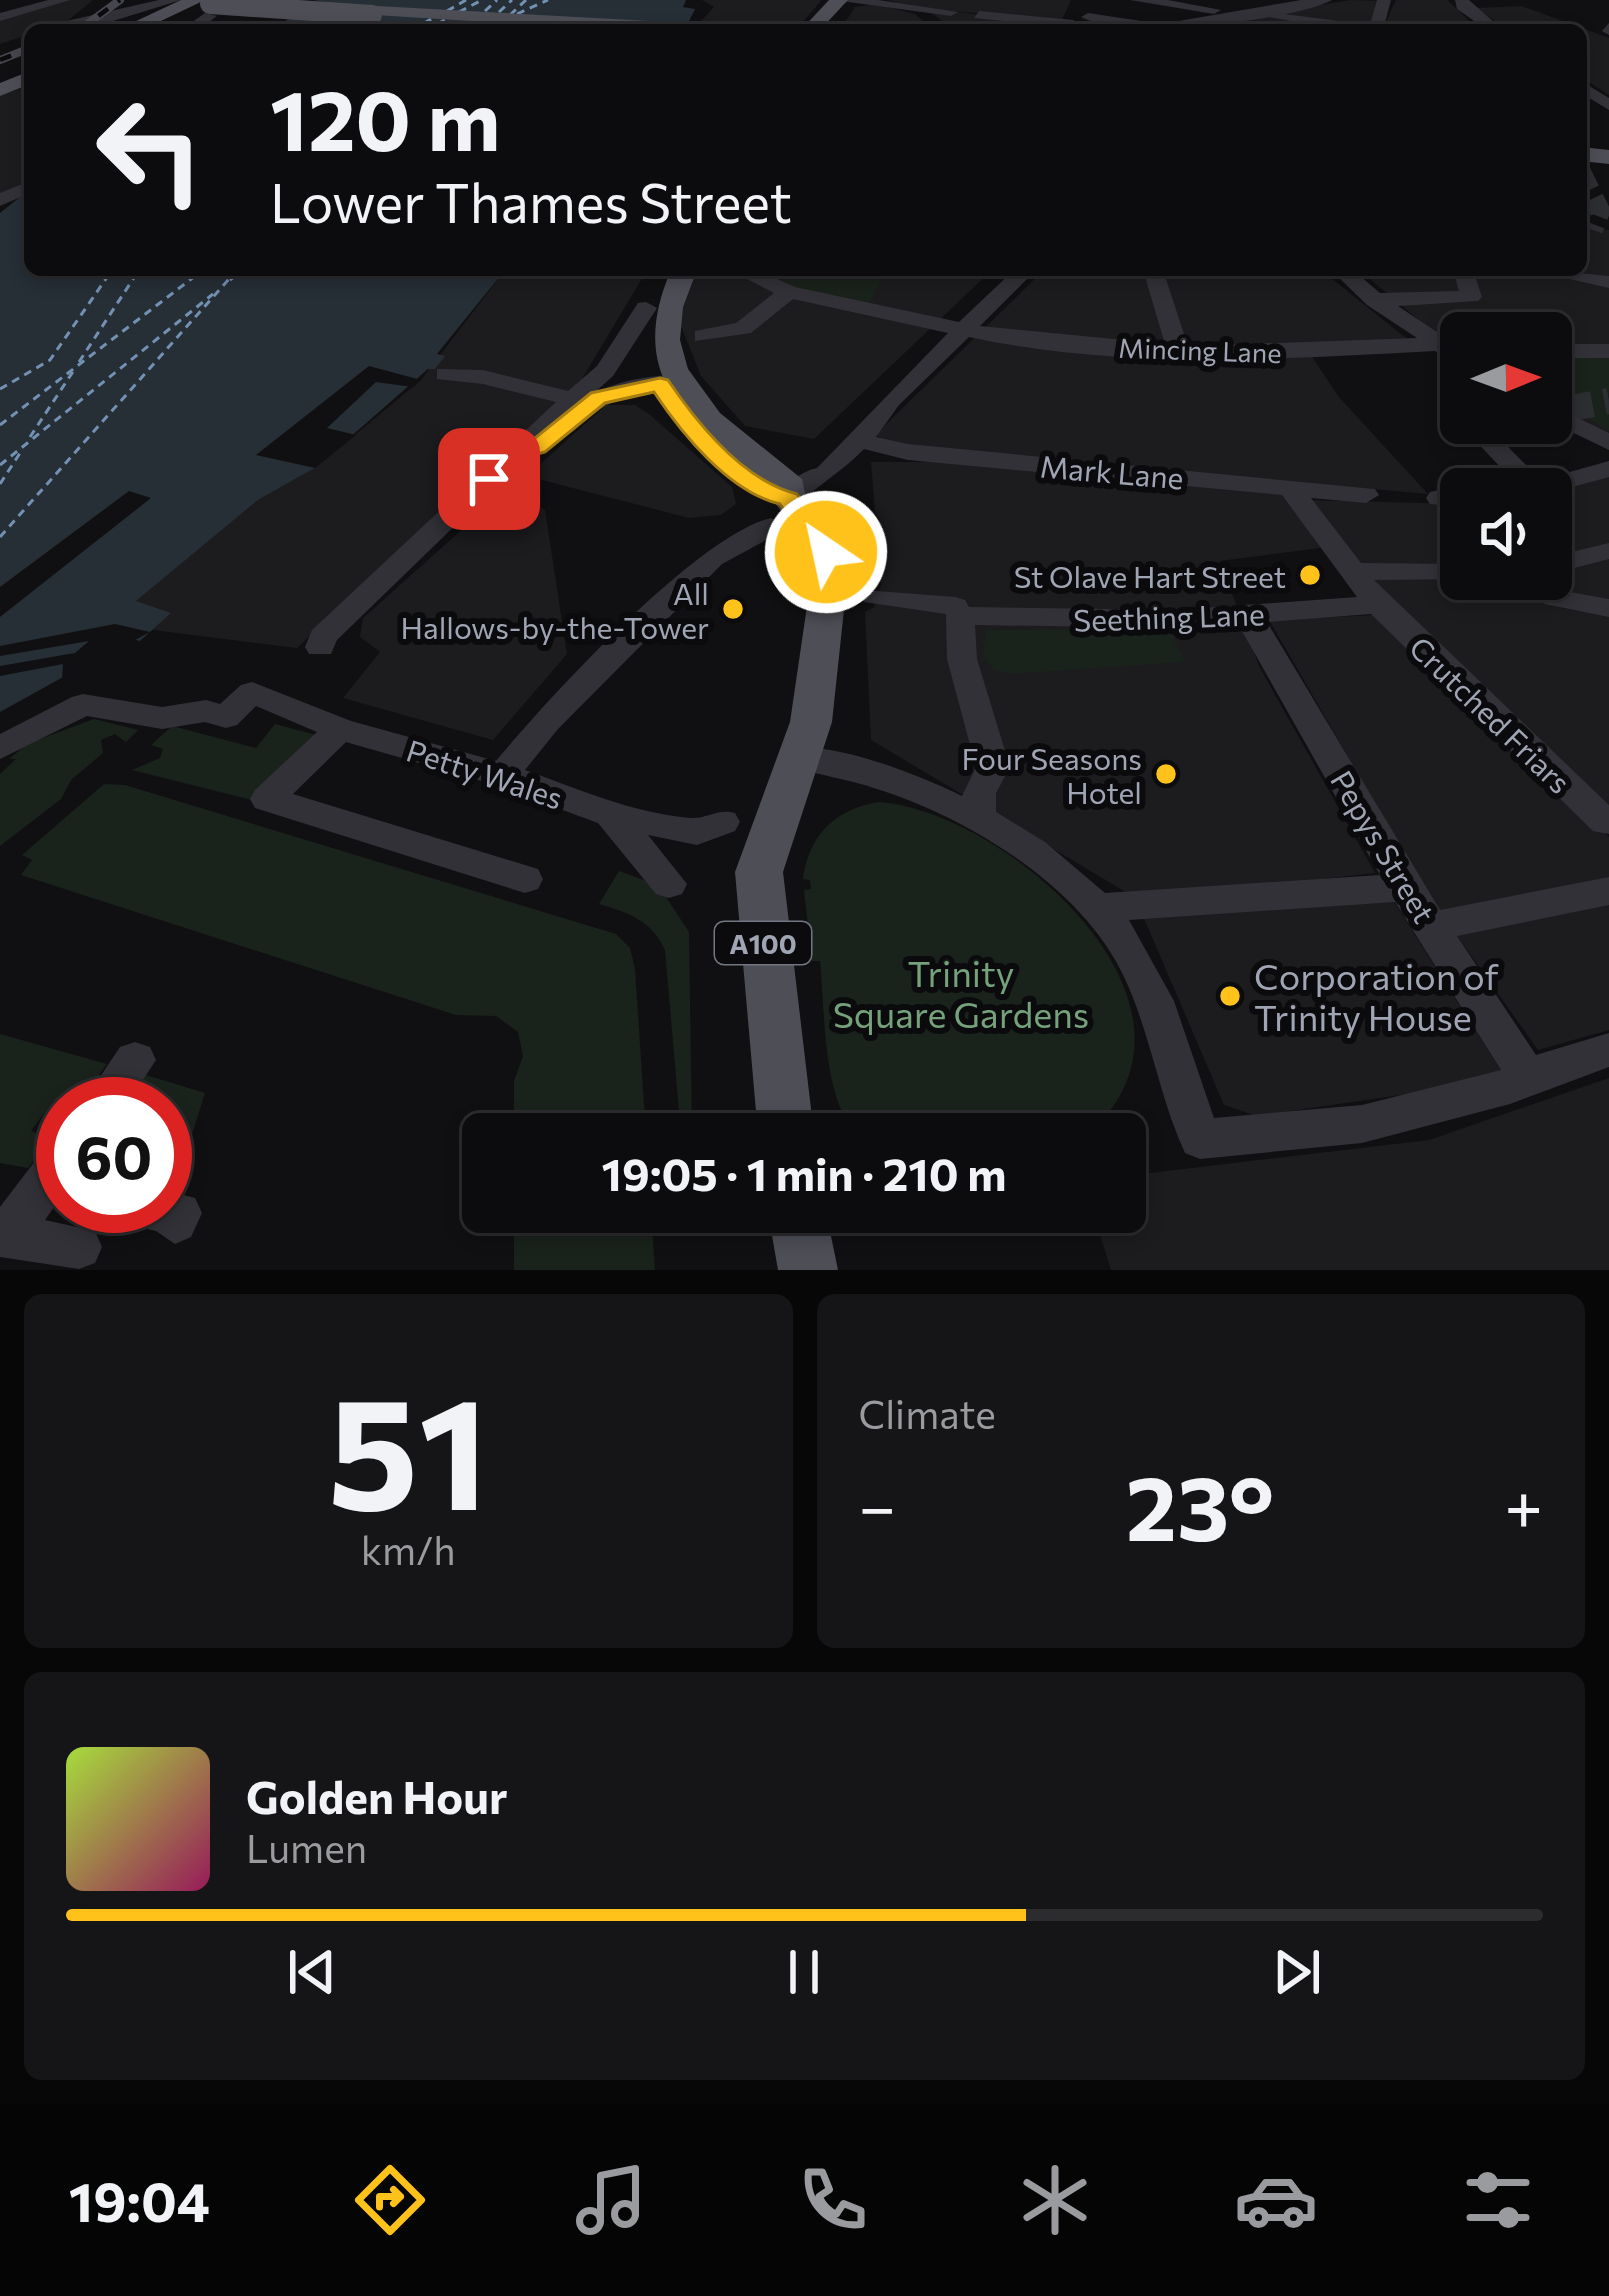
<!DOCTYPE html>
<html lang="en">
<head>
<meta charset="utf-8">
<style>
  body { margin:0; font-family:Commissioner,sans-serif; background:#151517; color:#f1f3f6; height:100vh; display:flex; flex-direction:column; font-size:45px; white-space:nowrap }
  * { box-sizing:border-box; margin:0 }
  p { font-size:39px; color:#9a9b9e }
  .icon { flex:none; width:66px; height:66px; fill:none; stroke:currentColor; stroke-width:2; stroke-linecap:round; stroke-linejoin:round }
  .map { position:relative; height:1270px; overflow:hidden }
  .drawer { display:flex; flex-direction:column; gap:24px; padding:24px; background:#070708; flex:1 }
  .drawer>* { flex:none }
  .top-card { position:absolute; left:24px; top:24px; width:1563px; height:252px; border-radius:18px; box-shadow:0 6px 18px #0003,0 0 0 3px #2c2c2e; background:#0c0c0e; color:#f1f3f6; overflow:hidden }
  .needle { width:78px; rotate:89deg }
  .tools { position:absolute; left:1440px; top:312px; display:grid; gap:24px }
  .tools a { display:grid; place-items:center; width:132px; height:132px; border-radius:18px; background:#0c0c0e; box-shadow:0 6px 18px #0003,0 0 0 3px #2c2c2e; font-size:60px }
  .speed { position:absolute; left:36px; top:1077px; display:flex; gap:24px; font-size:60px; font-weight:700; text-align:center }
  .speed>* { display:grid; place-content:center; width:156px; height:156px; border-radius:50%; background:#0c0c0e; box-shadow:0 6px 18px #0003,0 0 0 3px #2c2c2e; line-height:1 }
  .speed .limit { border:18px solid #d22; background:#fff; color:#111 }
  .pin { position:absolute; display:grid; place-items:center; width:102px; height:102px; color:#fff; margin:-51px; border-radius:24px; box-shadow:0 6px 18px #0006 }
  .me { position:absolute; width:132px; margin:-66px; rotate:326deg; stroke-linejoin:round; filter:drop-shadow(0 0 9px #0008) }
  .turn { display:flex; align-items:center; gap:42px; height:252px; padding:0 48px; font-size:54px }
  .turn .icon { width:156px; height:156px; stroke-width:2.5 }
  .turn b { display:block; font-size:84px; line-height:102px }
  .big { font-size:90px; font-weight:700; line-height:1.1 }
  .drawer .widget { flex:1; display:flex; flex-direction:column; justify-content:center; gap:18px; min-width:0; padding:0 42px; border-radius:18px; background:#151517 }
  .drawer .dial { align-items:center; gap:0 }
  .dial b { font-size:156px; line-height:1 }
  .song { display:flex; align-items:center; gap:36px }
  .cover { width:144px; height:144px; border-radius:18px; background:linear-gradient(135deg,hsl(80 70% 55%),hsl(330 70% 35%)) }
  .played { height:12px; border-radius:6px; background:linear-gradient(90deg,#ffc21b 65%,#2c2c2e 65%) }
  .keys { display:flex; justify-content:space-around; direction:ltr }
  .heat { display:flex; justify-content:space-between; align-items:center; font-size:66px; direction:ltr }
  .drawer .tiles { flex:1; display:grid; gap:24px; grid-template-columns:1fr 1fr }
  .widget:last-child { grid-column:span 2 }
  .trip { position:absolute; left:462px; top:1113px; width:684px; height:120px; border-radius:18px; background:#0c0c0e; box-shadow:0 6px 18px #0003,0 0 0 3px #2c2c2e; font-weight:700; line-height:120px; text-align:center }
  .tabs { display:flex; height:192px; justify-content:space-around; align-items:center; background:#050506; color:#9a9b9e }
  .tabs .icon { width:84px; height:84px }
  .tabs .selected { color:#ffc21b }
  .tabs b { font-size:54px; color:#f1f3f6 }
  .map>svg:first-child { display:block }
</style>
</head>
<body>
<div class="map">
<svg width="1609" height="1270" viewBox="0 0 1609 1270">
  <rect width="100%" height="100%" fill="#101012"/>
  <!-- built -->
  <g fill="#1c1c1f">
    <polygon points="66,0 93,0 66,22 0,44 0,17"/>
    <polygon points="702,0 820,0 821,1 796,30 704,23 701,21 714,7"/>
    <polygon points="887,0 1071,0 1062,20 939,10 1061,24 1057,30 954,30 930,12"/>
    <polygon points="1351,0 1381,1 1368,30 1167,30"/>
    <polygon points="1396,0 1447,0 1479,30 1382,30"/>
    <polygon points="876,4 915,14 933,30 840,30 855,7"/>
    <polygon points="1522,6 1609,38 1609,95 1581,77 1581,30 1507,30 1477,8"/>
    <polygon points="30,86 30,184 0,198 0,95"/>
    <polygon points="1581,228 1609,230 1609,437 1551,405 1551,333 1461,333 1461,355 1359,270 1581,270"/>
    <polygon points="505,270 647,270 582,379 297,648 153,630 134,602 258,500 315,468 421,380"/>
    <polygon points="696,270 992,270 814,439 745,426 701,376 679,321 681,295"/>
    <polygon points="1044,270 1321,270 1411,342 1311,355 1338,396 1428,494 903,446 878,437 877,433"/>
    <polygon points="606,405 635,405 649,414 732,487 736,504 721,515 689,518 538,479 537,467"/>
    <polygon points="871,462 977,462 1280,493 1327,547 1220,561 1259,666 1375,873 1139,900 871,740 865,612 874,607 881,585"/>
    <polygon points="1609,476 1609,815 1392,613 1306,500 1461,504 1461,579 1551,579 1551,494"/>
    <polygon points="530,499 545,510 567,654 493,740 343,698 380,652 360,637 363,618 493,502"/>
    <polygon points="1375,615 1609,837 1609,1030 1538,1050 1428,895 1269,620"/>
    <polygon points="1394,902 1502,1072 1428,1091 1256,1116 1224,1105 1143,916"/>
    <polygon points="1609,1078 1609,1270 1111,1270 1093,1212 1125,1212 1125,1176 1429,1140"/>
  </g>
  <!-- green -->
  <g fill="#1a221c">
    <polygon points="767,270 887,270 869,303 796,288"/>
    <polygon points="1564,357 1609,358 1609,431 1551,397 1551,362"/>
    <polygon points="1168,628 1185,662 1010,674 994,670 983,655 986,630"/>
    <polygon points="94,719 138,730 126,742 115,734 101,740 103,753 71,780 61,799 0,846 0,774 16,759 9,759 27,744"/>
    <polygon points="275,724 320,736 256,801 132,770 160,758 163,749 151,745 172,726 256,748"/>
    <polygon points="104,784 125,785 616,934 630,948 635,969 646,1134 514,1134 514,1081 523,1056 518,1032 496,1016 456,1015 21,875 32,860 22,855"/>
    <path d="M 878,802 C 996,809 1208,984 1109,1112 L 933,1134 L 858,1134 C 822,1102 825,1009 820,961 L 812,961 L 804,890 L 811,889 L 810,880 L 803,879 C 809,835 834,810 878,802 Z"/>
    <path d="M 619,871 L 658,885 L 689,932 L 692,1134 L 681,1134 L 665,950 C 651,920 629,913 599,904 Z"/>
    <polygon points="0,1034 107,1064 77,1104 53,1101 31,1131 51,1138 28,1168 0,1163"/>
    <polygon points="146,1075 205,1093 176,1185 165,1185 165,1104 126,1104"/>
    <polygon points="514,1212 651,1212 655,1270 514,1270"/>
  </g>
  <!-- water -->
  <g fill="#262e36">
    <polygon points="313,0 686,0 683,7 695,9 688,23 589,30 267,30 323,2"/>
    <polygon points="30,189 30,270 505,270 437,354 445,356 435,369 428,369 315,468 258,500 136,601 171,613 140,641 132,639 0,712 0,213"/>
  </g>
  <!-- pier -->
  <g fill="#101012">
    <polygon points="369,366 421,380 413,387 376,382 327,428 356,435 315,468 256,455"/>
    <polygon points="129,491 151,498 0,617 0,587"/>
    <polygon points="115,624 150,632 62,679 63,664 0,676 0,666 75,653 89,641 0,656 0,646"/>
  </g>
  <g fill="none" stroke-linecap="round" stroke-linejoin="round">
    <!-- ferry -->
    <g stroke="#7391b3" stroke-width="3" stroke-dasharray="8 6" stroke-linecap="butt">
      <polyline points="447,11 466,0"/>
      <polyline points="485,11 497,0"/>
      <polyline points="459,12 482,0"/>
      <polyline points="499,12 512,0"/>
      <polyline points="517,14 548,0"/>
      <polyline points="510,15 526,0"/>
      <polyline points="412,30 433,18"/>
      <polyline points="425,30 445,20"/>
      <polyline points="465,30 474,22"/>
      <polyline points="480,30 497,23"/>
      <polyline points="495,30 503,22"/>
      <polyline points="230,280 243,270"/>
      <polyline points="79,362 139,270"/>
      <polyline points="0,389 50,360 112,270"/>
      <polyline points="0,425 203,270"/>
      <polyline points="30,437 74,370"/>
      <polyline points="0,465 213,294"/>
      <polyline points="0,484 22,450"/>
      <polyline points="0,537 237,270"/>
    </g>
    <!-- minor-tunnel-far1 -->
    <polyline stroke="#2d2e32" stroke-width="20" stroke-dasharray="20 9" stroke-linecap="butt" points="1581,172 1600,211 1593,230"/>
    <!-- minor-tunnel -->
    <g stroke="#2d2e32" stroke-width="26" stroke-dasharray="26 12" stroke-linecap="butt">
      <polyline points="1567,409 1609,401"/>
      <polyline points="1501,430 1526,423"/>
    </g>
    <!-- minor -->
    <g fill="#313137" fill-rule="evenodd">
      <polygon points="48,0 70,0 0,21 0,13"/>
      <polygon points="159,0 181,0 97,26 27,30"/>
      <polygon points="834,0 878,0 958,12 951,16"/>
      <polygon points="1130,0 1168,0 1221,10 1214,14"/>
      <path d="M 1301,0 L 1332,0 C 1291,22 1122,39 1081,17 L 1088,13 L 1161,24 Z"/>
      <polygon points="1377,0 1391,0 1383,30 1341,30 1269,17 1276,13 1370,25"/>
      <polygon points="1455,0 1469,0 1503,30 1487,30 1457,9"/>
      <polygon points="979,11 1073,20 1080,24 1073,28 974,18"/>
      <polygon points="205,13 217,16 198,30 181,30"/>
      <polygon points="1609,23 1609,35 1602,31"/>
      <polygon points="1581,81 1609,98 1609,110 1581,93"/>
      <polygon points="30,181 30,193 0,206 0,193"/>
      <path d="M 730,270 L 757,270 L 795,287 L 959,322 L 1014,270 L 1036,270 L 980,326 L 1165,344 L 1143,270 L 1163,270 L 1188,346 L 1417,338 L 1367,305 L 1331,270 L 1353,270 L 1380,293 L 1459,291 L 1453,270 L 1473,270 L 1482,297 L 1478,301 L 1398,306 L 1461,348 L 1461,365 L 1435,351 C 1281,359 1122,370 969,337 L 899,405 L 876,437 L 908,444 L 1375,489 L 1379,495 L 1366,503 L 1311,498 L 1361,563 L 1461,564 L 1461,579 L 1471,579 L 1374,580 L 1609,805 L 1609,834 L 1593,831 L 1371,614 L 1267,622 L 1440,910 L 1609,877 L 1609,905 L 1457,936 L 1536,1055 L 1609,1033 L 1609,1067 L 1510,1104 L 1362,1143 L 1200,1159 L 1185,1153 C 1159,1097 1151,1035 1125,979 C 1084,888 969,818 877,789 C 848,779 818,775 788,766 L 783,758 L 788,750 C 828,738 924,777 962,796 L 976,767 L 947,659 L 946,614 L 864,602 L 860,596 L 864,590 L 955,597 L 965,600 L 969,607 L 1174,610 L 1357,597 L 1282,495 L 908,460 L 864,449 C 843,471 820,483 798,505 L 780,505 L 776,499 C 787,484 799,472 817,468 L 948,333 L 793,299 L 751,333 L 695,341 L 695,331 L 736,323 L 774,293 ZM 1238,624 L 1380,875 L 1105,893 L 1045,842 L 996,812 L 996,793 L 1010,767 L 977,659 L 975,625 L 1174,628 ZM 1395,902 L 1501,1070 L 1362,1105 L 1214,1118 L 1174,1001 L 1129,920 Z"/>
      <polygon points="1545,270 1609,276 1609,288 1548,274"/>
      <path d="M 646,302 L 657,308 L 613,376 L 594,393 C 615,382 672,367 691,382 L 687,387 L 620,398 L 586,417 L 568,416 L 337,640 L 331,654 L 309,654 L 305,647 L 312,630 L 556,402 L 483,384 L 437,379 L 437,369 L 483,370 L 568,391 L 597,366 L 638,303 Z"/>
      <rect x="1551" y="344" width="58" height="14"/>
      <polygon points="1551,405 1609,433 1609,450 1551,422"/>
      <polygon points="1492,425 1510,425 1513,430 1500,439 1541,480 1609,461 1609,477 1551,493 1551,489 1521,489 1472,437"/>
      <polygon points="1439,490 1461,491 1461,507 1430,504 1426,498 1430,492"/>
      <path d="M 771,518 L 785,526 L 781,532 L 722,564 L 558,729 L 525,770 C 578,789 633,813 690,818 C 707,819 718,808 735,813 L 740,822 L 735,831 L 697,845 L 648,835 L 687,884 L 682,894 L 669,898 L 656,894 L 598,823 L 492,784 L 346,742 L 293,794 L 538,869 L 543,879 L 538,889 L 525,893 L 255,808 L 250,799 L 255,790 L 317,732 L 256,706 L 237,725 L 226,728 L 205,722 L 162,729 L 87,716 L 0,759 L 0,734 L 72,697 L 83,694 L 162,707 L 206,700 L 220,704 L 241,685 L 252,682 L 351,721 L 496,761 C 549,698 695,537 771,518 Z"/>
      <polygon points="1609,543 1609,559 1551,574 1551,557"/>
      <polygon points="1551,578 1564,591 1609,599 1609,617 1545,604 1521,579"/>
      <polygon points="135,1042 150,1047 156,1060 127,1104 82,1104 120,1047"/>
      <polygon points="63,1138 63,1194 45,1220 95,1231 102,1247 95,1263 79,1269 0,1257 0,1207 48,1144"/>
      <polygon points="165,1190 195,1198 202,1213 191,1237 175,1244 156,1231 113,1221 107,1206 165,1206"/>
    </g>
    <!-- major -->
    <g fill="#4d4e56" fill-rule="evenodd">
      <polygon points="181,0 205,0 142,30 117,30"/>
      <polygon points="829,0 848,0 820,30 801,30"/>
      <polygon points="322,3 705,24 714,30 615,30 328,12 319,7"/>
      <polygon points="30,71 30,84 0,96 0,83"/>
      <polygon points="1581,147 1609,150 1609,164 1581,161"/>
      <path d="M 671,270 L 697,270 L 683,307 L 680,340 L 688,369 L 720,413 L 802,479 L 806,498 L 835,534 L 848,572 L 832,722 L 783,872 L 814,1134 L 758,1134 L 735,872 L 790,722 L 812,572 L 800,536 L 772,499 L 773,489 C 692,424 623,382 671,270 Z"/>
      <polygon points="768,1212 826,1212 838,1270 778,1270"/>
    </g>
    <!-- rail casing -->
    <g stroke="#46474e" stroke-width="8">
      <g id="rail">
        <polyline points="79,30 120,0"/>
        <polyline points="0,60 30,48"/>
      </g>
    </g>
    <!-- rail -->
    <use href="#rail" stroke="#0b0b0d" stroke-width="4.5" stroke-dasharray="12" stroke-linecap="butt"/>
    <!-- major-bridge -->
    <polyline stroke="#4d4e56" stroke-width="20" points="210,4 372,15"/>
  </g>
  <!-- route -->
  <path fill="#ffc21b" stroke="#a67e12" stroke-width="3" d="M 660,378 L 668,380 C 697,423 744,481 797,494 L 838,552 L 835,557 L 817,557 L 780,504 C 729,492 682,434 654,392 L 605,403 L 545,452 L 523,458 L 497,484 L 477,479 L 507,449 L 529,443 L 591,393 Z"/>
  <!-- markers -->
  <g fill="#ffc21b" stroke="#0b0b0d" stroke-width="4.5">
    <circle cx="1310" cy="575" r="12"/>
    <circle cx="733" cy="609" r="12"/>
    <circle cx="1166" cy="774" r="12"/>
    <circle cx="1230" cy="996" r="12"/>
  </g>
  <g text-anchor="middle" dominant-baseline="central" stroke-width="12" stroke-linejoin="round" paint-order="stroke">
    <!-- far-street labels -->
    <g font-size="27" fill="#a0a5b4" stroke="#0b0b0d">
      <text transform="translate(1200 350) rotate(2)">Mincing Lane</text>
    </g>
    <!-- shield labels -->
    <rect fill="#0b0b0d" stroke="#737782" stroke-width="3" x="715" y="922" width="96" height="42" rx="9"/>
    <g font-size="27" font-weight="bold" fill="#a0a5b4">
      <text x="763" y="943">A100</text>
    </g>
    <!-- street labels -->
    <g font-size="30" fill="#a0a5b4" stroke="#0b0b0d">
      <text transform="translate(1112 471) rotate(5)">Mark Lane</text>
      <text transform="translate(1169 616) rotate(-2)">Seething Lane</text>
      <text transform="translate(1491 714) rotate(44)">Crutched Friars</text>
      <text transform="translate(485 773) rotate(18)">Petty Wales</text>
      <text transform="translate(1384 846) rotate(59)">Pepys Street</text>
    </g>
    <!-- poi labels -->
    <g font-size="30" fill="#a0a5b4" stroke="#0b0b0d" text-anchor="end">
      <text x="1286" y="575">St Olave Hart Street</text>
      <text x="709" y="592">All<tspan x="709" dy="34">Hallows-by-the-Tower</tspan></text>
      <text x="1142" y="757">Four Seasons<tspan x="1142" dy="34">Hotel</tspan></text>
    </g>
    <!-- near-park labels -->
    <g font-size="36" fill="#75a17b" stroke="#0b0b0d">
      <text x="961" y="972">Trinity<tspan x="961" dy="41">Square Gardens</tspan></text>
    </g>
    <!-- near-poi labels -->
    <g font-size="36" fill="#a0a5b4" stroke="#0b0b0d" text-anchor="start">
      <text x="1254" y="975">Corporation of<tspan x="1254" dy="41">Trinity House</tspan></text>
    </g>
  </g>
</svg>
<div class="tools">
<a><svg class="needle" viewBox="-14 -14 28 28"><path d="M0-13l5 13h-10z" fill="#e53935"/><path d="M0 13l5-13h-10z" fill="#9a9b9e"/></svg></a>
<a><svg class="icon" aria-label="sound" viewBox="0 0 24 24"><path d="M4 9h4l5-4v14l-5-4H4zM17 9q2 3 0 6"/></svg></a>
</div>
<div class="speed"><div class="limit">60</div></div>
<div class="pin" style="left:489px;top:479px;background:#d93025"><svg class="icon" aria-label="arrive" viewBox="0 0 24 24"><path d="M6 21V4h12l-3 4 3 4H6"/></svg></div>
<svg class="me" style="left:826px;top:552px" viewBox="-20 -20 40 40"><circle r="17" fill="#ffc21b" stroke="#fff" stroke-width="3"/><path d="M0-11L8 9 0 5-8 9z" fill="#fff"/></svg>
<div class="trip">19:05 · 1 min · 210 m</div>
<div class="top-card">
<div class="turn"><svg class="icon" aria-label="left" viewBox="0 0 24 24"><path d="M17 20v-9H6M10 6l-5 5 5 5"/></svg><div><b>120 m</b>Lower Thames Street</div></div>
</div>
</div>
<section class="drawer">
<div class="tiles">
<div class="widget dial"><b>51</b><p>km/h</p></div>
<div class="widget"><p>Climate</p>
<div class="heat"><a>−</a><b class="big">23°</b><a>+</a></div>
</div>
<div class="widget">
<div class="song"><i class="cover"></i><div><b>Golden Hour</b><p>Lumen</p></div></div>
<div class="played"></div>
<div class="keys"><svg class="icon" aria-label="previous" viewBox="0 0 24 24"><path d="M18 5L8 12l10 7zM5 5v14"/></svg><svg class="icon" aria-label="pause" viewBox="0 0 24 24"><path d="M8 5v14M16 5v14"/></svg><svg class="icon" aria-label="next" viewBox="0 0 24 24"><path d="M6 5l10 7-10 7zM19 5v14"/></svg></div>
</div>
</div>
</section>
<nav class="tabs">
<b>19:04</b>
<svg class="icon selected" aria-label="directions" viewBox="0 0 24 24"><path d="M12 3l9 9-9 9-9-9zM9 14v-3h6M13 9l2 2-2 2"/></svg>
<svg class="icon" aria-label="music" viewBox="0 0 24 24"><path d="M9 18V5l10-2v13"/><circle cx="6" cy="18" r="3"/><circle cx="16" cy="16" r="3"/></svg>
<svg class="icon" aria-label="phone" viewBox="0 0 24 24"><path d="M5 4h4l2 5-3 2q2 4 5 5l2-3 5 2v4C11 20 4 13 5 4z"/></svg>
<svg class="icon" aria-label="climate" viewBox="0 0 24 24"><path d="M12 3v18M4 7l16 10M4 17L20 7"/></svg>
<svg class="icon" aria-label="car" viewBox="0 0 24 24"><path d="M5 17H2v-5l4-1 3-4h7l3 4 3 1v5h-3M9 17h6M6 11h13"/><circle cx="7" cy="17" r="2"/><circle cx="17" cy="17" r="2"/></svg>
<svg class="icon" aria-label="filters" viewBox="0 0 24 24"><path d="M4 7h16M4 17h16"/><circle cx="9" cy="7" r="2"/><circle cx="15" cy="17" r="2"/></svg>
</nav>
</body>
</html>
